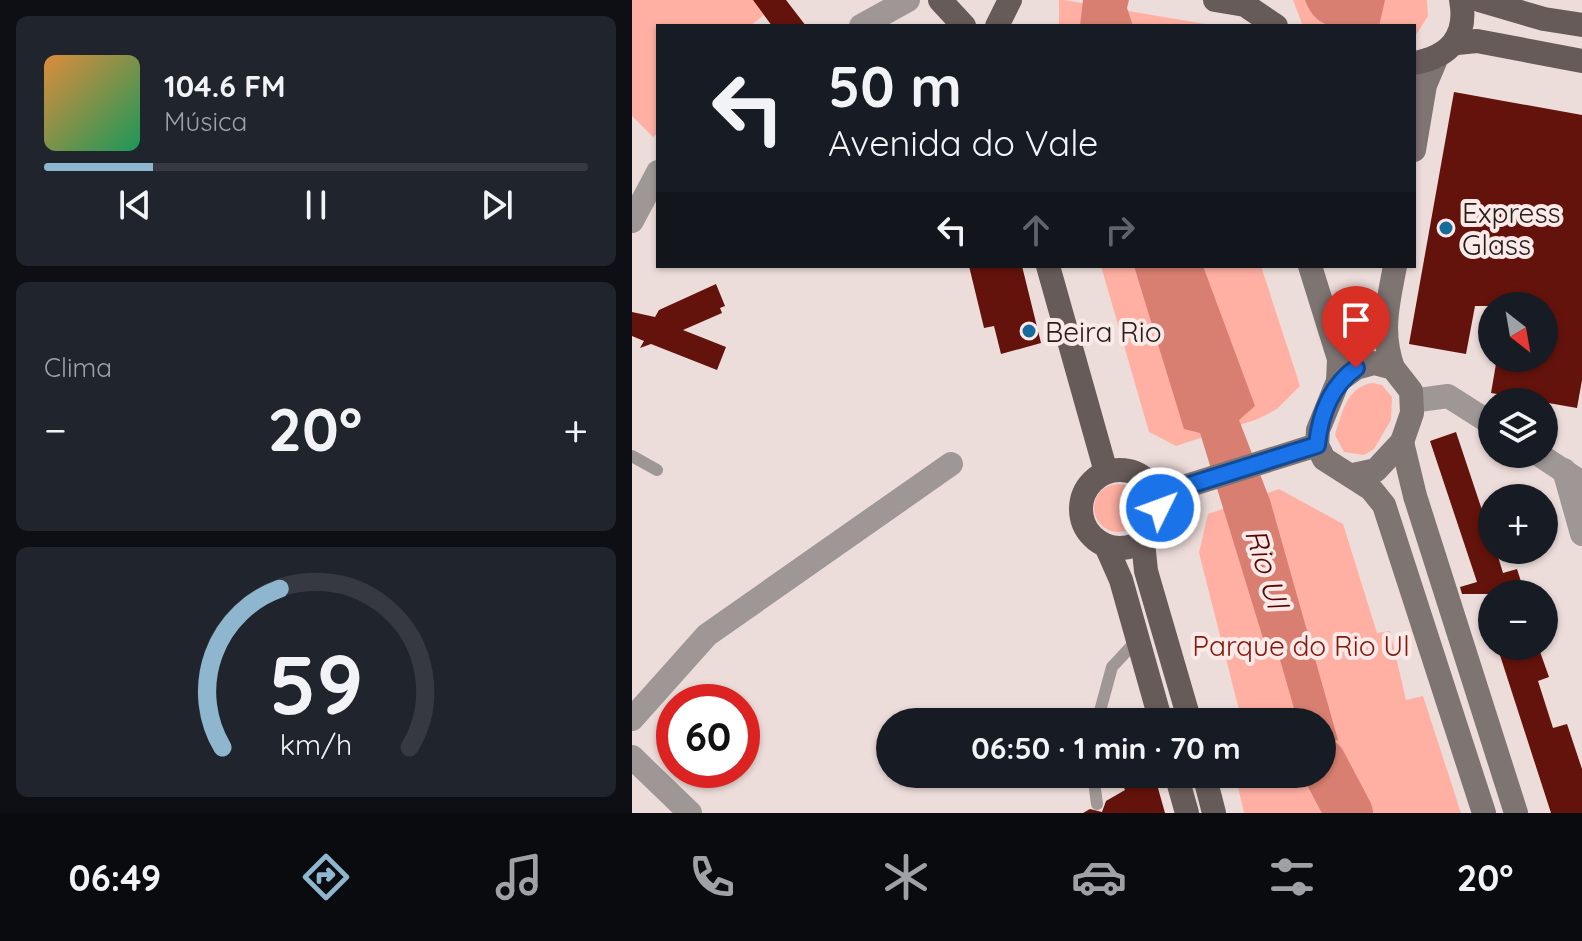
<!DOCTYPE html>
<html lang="pt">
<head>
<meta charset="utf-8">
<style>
  body { margin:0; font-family:Quicksand,sans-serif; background:#20242c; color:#f1f3f6; height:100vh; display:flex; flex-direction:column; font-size:30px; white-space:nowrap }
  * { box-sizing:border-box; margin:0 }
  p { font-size:26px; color:#9ea1a6 }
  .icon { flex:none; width:44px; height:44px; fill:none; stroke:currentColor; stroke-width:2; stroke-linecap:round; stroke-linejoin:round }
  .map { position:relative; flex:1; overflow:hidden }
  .sheet { display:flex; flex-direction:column; gap:16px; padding:16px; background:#0d0f14; width:632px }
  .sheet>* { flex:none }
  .top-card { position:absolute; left:24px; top:24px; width:760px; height:244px; border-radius:0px; box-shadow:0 2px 6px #0004; background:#171b24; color:#f1f3f6; overflow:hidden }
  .needle { width:52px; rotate:149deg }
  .fabs { position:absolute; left:846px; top:292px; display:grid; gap:16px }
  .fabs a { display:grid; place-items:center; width:80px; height:80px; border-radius:50%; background:#171b24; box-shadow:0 2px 6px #0004; font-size:40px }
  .speed { position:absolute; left:24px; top:684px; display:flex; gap:16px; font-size:40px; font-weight:700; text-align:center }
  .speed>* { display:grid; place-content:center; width:104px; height:104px; border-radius:50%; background:#171b24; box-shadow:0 2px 6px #0004; line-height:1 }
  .speed .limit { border:12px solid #d22; background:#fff; color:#111 }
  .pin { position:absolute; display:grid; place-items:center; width:68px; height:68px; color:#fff; margin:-82px -34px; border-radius:50% 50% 50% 0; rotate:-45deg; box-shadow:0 0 8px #0007 }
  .pin .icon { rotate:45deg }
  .me { position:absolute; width:88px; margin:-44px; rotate:48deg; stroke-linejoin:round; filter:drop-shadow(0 0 6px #0008) }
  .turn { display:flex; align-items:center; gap:28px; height:168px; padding:0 40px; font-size:36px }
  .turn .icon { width:104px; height:104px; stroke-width:2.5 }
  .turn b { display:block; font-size:56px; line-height:68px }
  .lanes { display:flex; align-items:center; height:76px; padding:0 40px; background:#0003; justify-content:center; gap:40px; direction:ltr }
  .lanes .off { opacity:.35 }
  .big { font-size:60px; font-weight:800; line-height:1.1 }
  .sheet .tile { flex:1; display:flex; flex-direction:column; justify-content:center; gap:12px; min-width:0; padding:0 28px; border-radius:12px; background:#20242c }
  .sheet .dial { align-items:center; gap:0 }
  .dial svg { height:208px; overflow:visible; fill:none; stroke:#363941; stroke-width:7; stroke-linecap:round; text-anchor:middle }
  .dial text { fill:#f1f3f6; stroke:none }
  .song { display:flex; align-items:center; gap:24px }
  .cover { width:96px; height:96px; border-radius:12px; background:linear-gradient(135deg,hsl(30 70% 55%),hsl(150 70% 35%)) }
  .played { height:8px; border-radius:4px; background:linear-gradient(90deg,#8eb6ce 20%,#363941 20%) }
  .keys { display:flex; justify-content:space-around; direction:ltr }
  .heat { display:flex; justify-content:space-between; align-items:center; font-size:44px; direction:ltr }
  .trip { position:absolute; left:244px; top:708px; width:460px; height:80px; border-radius:40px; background:#171b24; box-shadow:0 2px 6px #0004; font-weight:800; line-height:80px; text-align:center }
  .menu { display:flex; height:128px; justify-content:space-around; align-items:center; background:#090b0e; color:#9ea1a6 }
  .menu .icon { width:56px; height:56px }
  .menu .active { color:#8eb6ce }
  .menu b { font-size:36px; color:#f1f3f6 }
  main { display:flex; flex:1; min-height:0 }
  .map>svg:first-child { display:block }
</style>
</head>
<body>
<main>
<section class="sheet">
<div class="tile">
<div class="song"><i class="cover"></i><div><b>104.6 FM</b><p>Música</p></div></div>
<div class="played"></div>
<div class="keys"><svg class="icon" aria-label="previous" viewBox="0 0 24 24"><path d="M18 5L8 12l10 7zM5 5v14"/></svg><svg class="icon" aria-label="pause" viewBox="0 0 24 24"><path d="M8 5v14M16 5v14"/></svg><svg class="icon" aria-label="next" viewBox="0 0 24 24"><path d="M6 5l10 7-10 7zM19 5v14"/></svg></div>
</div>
<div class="tile"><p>Clima</p>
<div class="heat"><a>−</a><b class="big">20°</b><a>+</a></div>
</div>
<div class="tile dial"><svg viewBox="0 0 100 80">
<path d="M14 69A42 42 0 1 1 86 69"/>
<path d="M14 69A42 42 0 0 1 36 8" stroke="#8eb6ce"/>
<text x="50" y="56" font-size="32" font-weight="700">59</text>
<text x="50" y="72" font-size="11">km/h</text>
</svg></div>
</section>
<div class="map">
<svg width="950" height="813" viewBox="0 0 950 813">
  <rect width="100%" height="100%" fill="#edddda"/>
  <!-- green -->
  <g fill="#ffb0a3">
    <polygon points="0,0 132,0 125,6 132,15 118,26 26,26 26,133 21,137 0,116"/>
    <polygon points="427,0 432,0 585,26 427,26"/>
    <polygon points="661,0 795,0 796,16 782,38 782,26 671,26"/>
    <polygon points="469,266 629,266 668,386 645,409 626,419 544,446 517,432"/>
    <path d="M 741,383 L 750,385 L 760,397 L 759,420 L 742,449 L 732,455 L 712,452 L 703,435 C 710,413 715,386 741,383 Z"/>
    <circle cx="486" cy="508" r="24"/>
    <polygon points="647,489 711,524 745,633 758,631 774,700 791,696 829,813 612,813 603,774 690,774 690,722 590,722 607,710 567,553 576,514"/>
  </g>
  <!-- water -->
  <g fill="#d97f71">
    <polygon points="451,0 497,0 495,8 501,26 448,26"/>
    <path d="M 673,0 L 753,0 L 747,26 C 715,26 686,36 673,0 Z"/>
    <polygon points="502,266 571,266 623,406 607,420 638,500 706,740 690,744 690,722 666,722 644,646 634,648 568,433 552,429"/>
  </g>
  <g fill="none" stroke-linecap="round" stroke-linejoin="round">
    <!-- river -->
    <polyline stroke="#d97f71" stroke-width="48" points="690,762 717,813"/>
  </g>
  <!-- building -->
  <g fill="#63130b">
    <polygon points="121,0 154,0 174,26 140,26"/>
    <polygon points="822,92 950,115 950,380 945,408 859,393 865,358 912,358 912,306 843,306 834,354 777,344"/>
    <polygon points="337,266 390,266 409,343 369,354 362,326 352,328"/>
    <polygon points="84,284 93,306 88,308 90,313 51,330 94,347 85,370 19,344 8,348 12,341 0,336 0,312 23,317 27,310"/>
    <polygon points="824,432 860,540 860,550 864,550 871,573 885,569 893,594 830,594 828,587 845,582 798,441"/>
    <polygon points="865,646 906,646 917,677 906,681 921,728 935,724 950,769 950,813 919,813"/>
    <polygon points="515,774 522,774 533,813 451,813 458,809 470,812 474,801 493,790 489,781"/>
  </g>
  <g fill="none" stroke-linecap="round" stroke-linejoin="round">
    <!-- lane -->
    <g stroke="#9e9796" stroke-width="12">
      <polyline points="0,456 25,470"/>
      <polyline points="465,722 480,667 506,639"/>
      <polyline points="461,774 465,804"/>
    </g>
    <!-- street -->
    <g stroke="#9e9796" stroke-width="24">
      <polyline points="229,26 276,0"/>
      <polyline points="0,221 26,172"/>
      <polyline points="780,401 816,396 860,424"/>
      <polyline points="906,454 944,479"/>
      <polyline points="932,470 950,534"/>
      <polyline points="0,719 75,635 319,464"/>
      <polyline points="0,757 58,813"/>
    </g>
    <!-- secondary -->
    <g stroke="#7e7472" stroke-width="24">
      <polyline points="782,150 793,85 804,59"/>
      <polyline points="678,266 707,359 706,381"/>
      <path d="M 761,368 C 748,331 756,304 763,266"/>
      <polyline points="770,442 783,496 884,813"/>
      <polyline points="721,475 744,470 770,442 780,413 779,391 761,368 742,363 724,368 706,381 686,430 685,445 692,459 739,489 752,505 852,813"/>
      <polyline points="526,495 685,445"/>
    </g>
    <!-- primary -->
    <g stroke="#675b59" stroke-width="24">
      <polyline points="308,0 332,26"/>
      <polyline points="583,0 613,5 644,26"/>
      <polyline points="847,0 912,19 950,25"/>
      <polyline points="365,26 378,0"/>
      <polyline points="825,43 845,41 950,61"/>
      <path d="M 782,63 C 817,57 836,37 829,0"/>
      <polyline points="416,266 474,472"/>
      <circle cx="488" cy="509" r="39"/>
      <polyline points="511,542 514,571 558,722"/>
      <polyline points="474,546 489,580 529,722"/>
      <polyline points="544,774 555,813"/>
      <polyline points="572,774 582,813"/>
    </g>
  </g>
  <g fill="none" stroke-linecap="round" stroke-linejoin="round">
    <!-- route casing -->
    <g stroke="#114b97" stroke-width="20">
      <path id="route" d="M 528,508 L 526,495 L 685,445 C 688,415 699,386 724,368"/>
    </g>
    <!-- route -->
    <use href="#route" stroke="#1a73e8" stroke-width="14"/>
  </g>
  <!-- markers -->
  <g fill="#156b9c" stroke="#fbeae7" stroke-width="3">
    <circle cx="814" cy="228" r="8"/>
    <circle cx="397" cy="331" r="8"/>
  </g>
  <g text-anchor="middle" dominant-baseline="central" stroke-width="8" stroke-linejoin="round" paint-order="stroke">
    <!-- poi labels -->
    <g font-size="28" fill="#241e1d" stroke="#fbeae7" text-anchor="start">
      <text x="830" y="212">Express<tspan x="830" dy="32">Glass</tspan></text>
      <text x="413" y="331">Beira Rio</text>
    </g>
    <!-- park labels -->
    <g font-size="28" fill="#83180e" stroke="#fbeae7">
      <text x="669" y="645">Parque do Rio Ul</text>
    </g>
    <!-- water labels -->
    <g font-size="30" font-style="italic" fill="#590602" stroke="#fbeae7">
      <text transform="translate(635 568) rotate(73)">Rio Ul</text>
    </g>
  </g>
</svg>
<div class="fabs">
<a><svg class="needle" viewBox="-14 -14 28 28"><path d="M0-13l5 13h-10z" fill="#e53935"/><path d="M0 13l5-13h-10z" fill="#9ea1a6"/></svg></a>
<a><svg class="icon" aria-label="layers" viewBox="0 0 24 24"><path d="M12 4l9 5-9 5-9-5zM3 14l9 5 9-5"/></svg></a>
<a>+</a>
<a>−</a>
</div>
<div class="speed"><div class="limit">60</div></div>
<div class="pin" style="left:724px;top:368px;background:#d93025"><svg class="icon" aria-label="arrive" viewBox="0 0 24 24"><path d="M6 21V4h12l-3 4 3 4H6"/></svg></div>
<svg class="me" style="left:528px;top:508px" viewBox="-20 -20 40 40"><circle r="17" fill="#1a73e8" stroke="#fff" stroke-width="3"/><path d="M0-11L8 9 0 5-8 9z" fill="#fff"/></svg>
<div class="trip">06:50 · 1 min · 70 m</div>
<div class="top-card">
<div class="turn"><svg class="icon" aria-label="left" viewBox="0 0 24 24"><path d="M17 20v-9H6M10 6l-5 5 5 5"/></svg><div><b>50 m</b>Avenida do Vale</div></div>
<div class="lanes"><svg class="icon" aria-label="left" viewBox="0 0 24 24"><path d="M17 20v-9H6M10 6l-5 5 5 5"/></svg><svg class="icon off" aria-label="ahead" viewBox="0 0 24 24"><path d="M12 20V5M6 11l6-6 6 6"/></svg><svg class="icon off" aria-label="right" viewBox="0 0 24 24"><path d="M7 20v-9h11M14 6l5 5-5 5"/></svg></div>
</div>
</div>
</main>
<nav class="menu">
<b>06:49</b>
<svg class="icon active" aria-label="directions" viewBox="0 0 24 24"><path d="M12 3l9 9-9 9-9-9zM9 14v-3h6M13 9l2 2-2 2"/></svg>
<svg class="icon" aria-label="music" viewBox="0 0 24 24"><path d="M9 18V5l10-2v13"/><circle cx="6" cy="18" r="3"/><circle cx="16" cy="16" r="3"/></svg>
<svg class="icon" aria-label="phone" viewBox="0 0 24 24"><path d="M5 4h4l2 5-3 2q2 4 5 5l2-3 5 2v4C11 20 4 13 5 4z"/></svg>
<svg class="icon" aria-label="climate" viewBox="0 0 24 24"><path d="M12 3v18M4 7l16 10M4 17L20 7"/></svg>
<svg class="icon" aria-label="car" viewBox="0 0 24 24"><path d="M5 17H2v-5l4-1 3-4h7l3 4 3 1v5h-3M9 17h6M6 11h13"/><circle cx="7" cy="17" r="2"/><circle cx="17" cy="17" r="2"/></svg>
<svg class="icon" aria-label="filters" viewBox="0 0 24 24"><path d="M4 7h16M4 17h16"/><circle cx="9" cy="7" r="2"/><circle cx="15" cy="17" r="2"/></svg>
<b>20°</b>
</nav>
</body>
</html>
